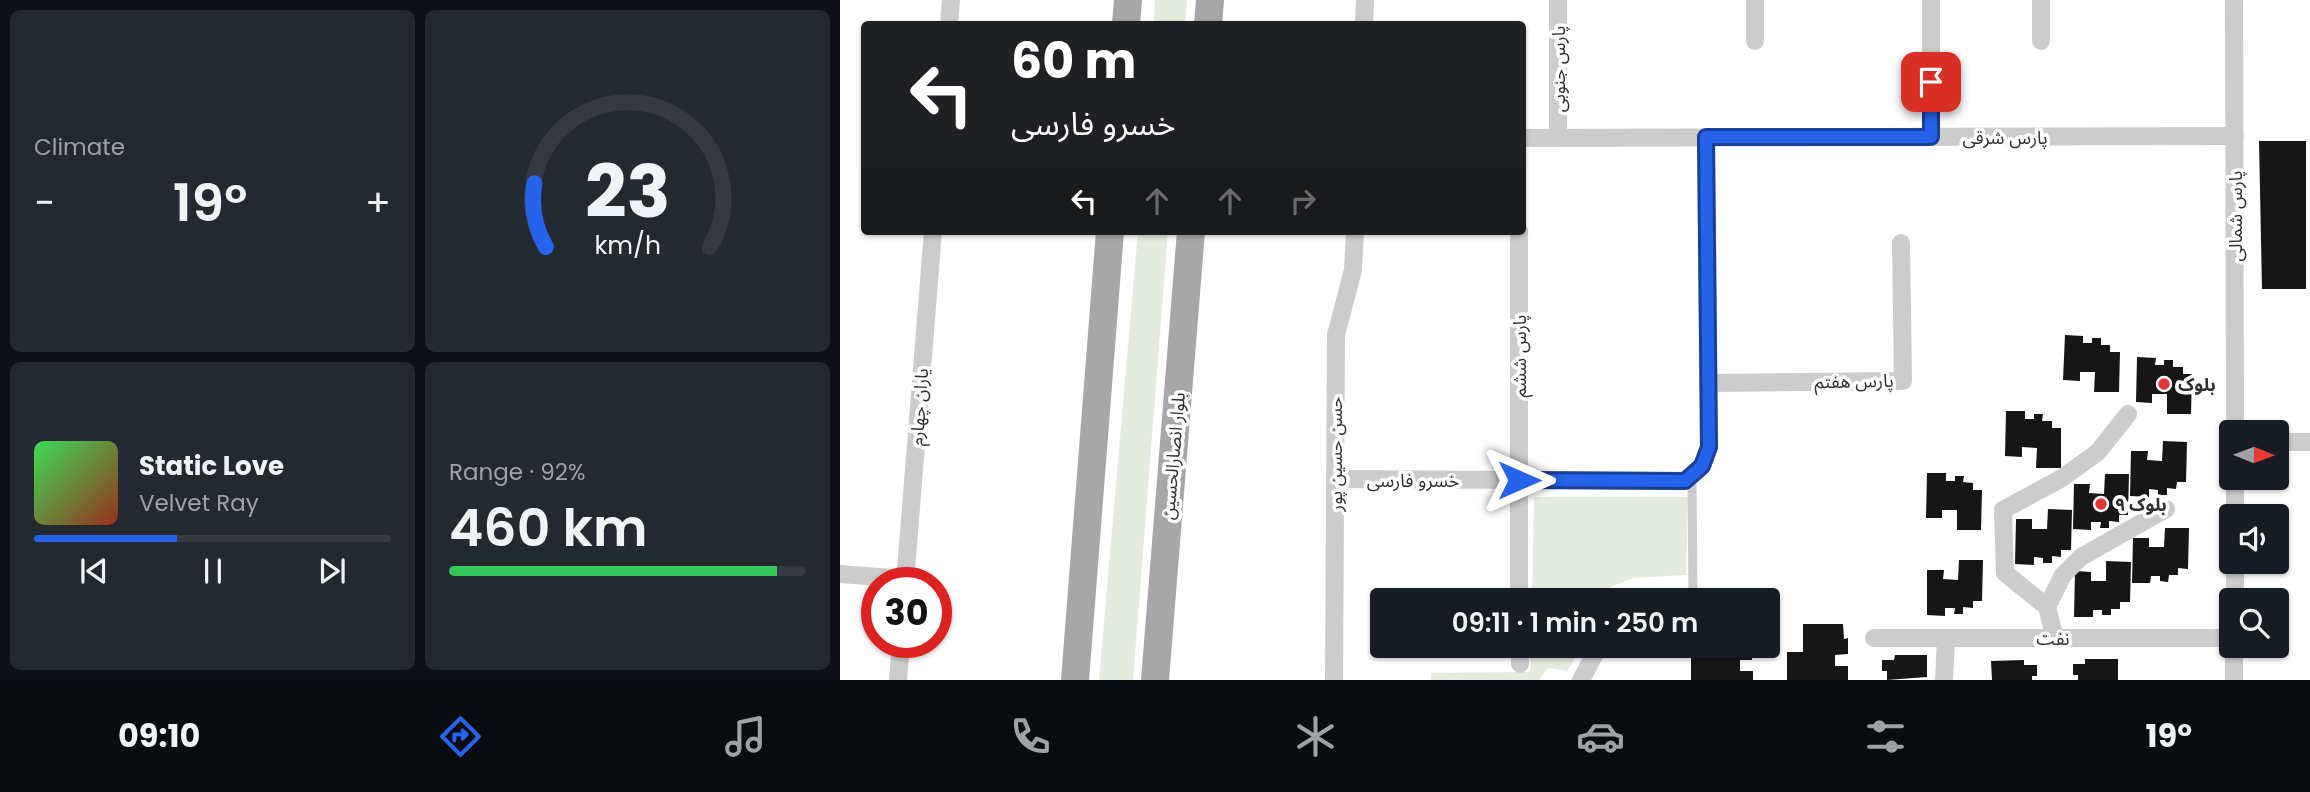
<!DOCTYPE html>
<html lang="en">
<head>
<meta charset="utf-8">
<style>
  body { margin:0; font-family:Poppins,"Noto Sans Arabic",sans-serif; background:#242831; color:#f1f3f6; height:100vh; display:flex; flex-direction:column; font-size:26px; white-space:nowrap }
  * { box-sizing:border-box; margin:0 }
  p { font-size:23px; color:#9ea1a6 }
  .icon { flex:none; width:38px; height:38px; fill:none; stroke:currentColor; stroke-width:2; stroke-linecap:round; stroke-linejoin:round }
  .map { position:relative; flex:1; overflow:hidden }
  .panel { display:flex; flex-direction:column; gap:10px; padding:10px; background:#0d0f14; width:840px }
  .panel>* { flex:none }
  .banner { position:absolute; left:21px; top:21px; width:665px; height:214px; border-radius:7px; box-shadow:0 2px 5px #0004; background:#202124; color:#fff; overflow:hidden }
  .needle { width:46px; rotate:91deg }
  .buttons { position:absolute; left:1379px; top:420px; display:grid; gap:14px }
  .buttons a { display:grid; place-items:center; width:70px; height:70px; border-radius:7px; background:#171b24; box-shadow:0 2px 5px #0004; font-size:35px }
  .speed { position:absolute; left:21px; top:567px; display:flex; gap:14px; font-size:35px; font-weight:700; text-align:center }
  .speed>* { display:grid; place-content:center; width:91px; height:91px; border-radius:50%; background:#171b24; box-shadow:0 2px 5px #0004; line-height:1 }
  .speed .limit { border:10px solid #d22; background:#fff; color:#111 }
  .pin { position:absolute; display:grid; place-items:center; width:60px; height:60px; color:#fff; margin:-30px; border-radius:14px; box-shadow:0 4px 10px #0006 }
  .me { position:absolute; width:77px; margin:-38px; rotate:90deg; stroke-linejoin:round; filter:drop-shadow(0 0 5px #0008) }
  .turn { display:flex; align-items:center; gap:24px; height:147px; padding:0 35px; font-size:32px }
  .turn .icon { width:91px; height:91px; stroke-width:2.5 }
  .turn b { display:block; font-size:49px; line-height:60px }
  .lanes { display:flex; align-items:center; height:66px; padding:0 35px; background:#0003; justify-content:center; gap:35px; direction:ltr }
  .lanes .off { opacity:.35 }
  .big { font-size:52px; font-weight:600; line-height:1.1 }
  .panel .widget { flex:1; display:flex; flex-direction:column; justify-content:center; gap:10px; min-width:0; padding:0 24px; border-radius:10px; background:#242831 }
  .panel .dial { align-items:center; gap:0 }
  .dial svg { height:182px; overflow:visible; fill:none; stroke:#363941; stroke-width:7; stroke-linecap:round; text-anchor:middle }
  .dial text { fill:#f1f3f6; stroke:none }
  .song { display:flex; align-items:center; gap:21px }
  .cover { width:84px; height:84px; border-radius:10px; background:linear-gradient(135deg,hsl(130 70% 55%),hsl(10 70% 35%)) }
  .played { height:7px; border-radius:4px; background:linear-gradient(90deg,#2563eb 40%,#363941 40%) }
  .keys { display:flex; justify-content:space-around; direction:ltr }
  .heat { display:flex; justify-content:space-between; align-items:center; font-size:38px; direction:ltr }
  .charge { height:10px; border-radius:5px; background:linear-gradient(90deg,#34c759 92%,#363941 0) }
  .panel .tiles { flex:1; display:grid; gap:10px; grid-template-columns:repeat(2,1fr) }
  .trip { position:absolute; left:530px; top:588px; width:410px; height:70px; border-radius:7px; background:#171b24; box-shadow:0 2px 5px #0004; font-weight:600; line-height:70px; text-align:center }
  .menu { display:flex; height:112px; justify-content:space-around; align-items:center; background:#090b0e; color:#9ea1a6 }
  .menu .icon { width:49px; height:49px }
  .menu .current { color:#2563eb }
  .menu b { font-size:32px; color:#f1f3f6 }
  main { display:flex; flex:1; min-height:0 }
  .map>svg:first-child { display:block }
</style>
</head>
<body>
<main>
<section class="panel">
<div class="tiles">
<div class="widget"><p>Climate</p>
<div class="heat"><a>−</a><b class="big">19°</b><a>+</a></div>
</div>
<div class="widget dial"><svg viewBox="0 0 100 80">
<path d="M14 69A42 42 0 1 1 86 69"/>
<path d="M14 69A42 42 0 0 1 9 41" stroke="#2563eb"/>
<text x="50" y="56" font-size="32" font-weight="700">23</text>
<text x="50" y="72" font-size="11">km/h</text>
</svg></div>
<div class="widget">
<div class="song"><i class="cover"></i><div><b>Static Love</b><p>Velvet Ray</p></div></div>
<div class="played"></div>
<div class="keys"><svg class="icon" aria-label="previous" viewBox="0 0 24 24"><path d="M18 5L8 12l10 7zM5 5v14"/></svg><svg class="icon" aria-label="pause" viewBox="0 0 24 24"><path d="M8 5v14M16 5v14"/></svg><svg class="icon" aria-label="next" viewBox="0 0 24 24"><path d="M6 5l10 7-10 7zM19 5v14"/></svg></div>
</div>
<div class="widget"><p>Range · 92%</p><b class="big">460 km</b><div class="charge"></div></div>
</div>
</section>
<div class="map">
<svg width="1470" height="680" viewBox="0 0 1470 680">
  <rect width="100%" height="100%" fill="#fff"/>
  <!-- green -->
  <g fill="#e4ecdd">
    <polygon points="315,0 347,0 345,24 314,24"/>
    <polygon points="298,231 328,231 293,680 259,680"/>
    <polygon points="694,497 848,497 846,575 793,578 763,590 759,600 692,600"/>
    <polygon points="691,646 742,646 727,671 708,668 699,680 591,680 591,673 690,672"/>
  </g>
  <!-- building -->
  <g fill="#161616">
    <polygon points="1419,141 1466,141 1466,289 1422,289"/>
    <polygon points="1225,335 1243,336 1243,343 1252,343 1252,338 1261,338 1261,345 1270,345 1270,352 1280,352 1279,392 1254,392 1255,372 1240,372 1240,381 1223,380"/>
    <polygon points="1297,357 1316,358 1315,365 1324,365 1324,360 1333,360 1333,367 1343,367 1343,374 1352,374 1351,414 1327,414 1327,394 1312,394 1312,403 1296,402"/>
    <polygon points="1166,411 1185,411 1185,419 1194,419 1194,414 1203,414 1202,421 1212,421 1212,428 1221,428 1221,468 1196,468 1197,448 1182,447 1182,457 1165,456"/>
    <polygon points="1323,441 1347,442 1346,482 1337,482 1336,489 1327,488 1327,495 1318,495 1318,490 1309,489 1309,497 1290,496 1291,451 1308,451 1307,460 1322,461"/>
    <polygon points="1087,473 1106,473 1106,481 1115,481 1115,476 1124,476 1123,482 1133,483 1133,490 1142,490 1141,530 1117,530 1117,510 1102,510 1102,518 1086,518"/>
    <polygon points="1265,474 1289,474 1288,515 1279,515 1279,522 1269,521 1269,528 1260,528 1261,522 1251,522 1251,530 1233,529 1234,484 1250,484 1249,493 1264,494"/>
    <polygon points="1208,509 1232,510 1231,550 1221,550 1221,557 1212,556 1212,563 1203,563 1203,558 1194,557 1194,565 1175,564 1176,519 1192,519 1192,529 1207,529"/>
    <polygon points="1325,528 1349,528 1348,569 1338,568 1338,575 1329,575 1328,582 1320,581 1320,576 1311,576 1310,583 1292,583 1293,538 1309,538 1309,547 1324,547"/>
    <polygon points="1119,560 1143,560 1142,601 1133,601 1133,608 1123,607 1123,614 1114,614 1115,608 1105,608 1105,616 1087,615 1087,570 1104,570 1103,579 1118,580"/>
    <polygon points="1266,561 1291,562 1290,602 1280,602 1280,609 1271,609 1271,615 1262,615 1262,610 1253,610 1253,617 1234,617 1235,571 1251,572 1251,581 1266,581"/>
    <polygon points="963,624 1003,624 1004,639 1008,638 1008,654 995,655 995,666 1008,666 1008,680 947,680 947,652 963,652"/>
    <polygon points="868,646 912,646 912,660 900,660 900,671 913,671 913,680 851,680 851,657 868,658"/>
    <polygon points="1055,655 1087,655 1087,677 1047,680 1047,671 1042,671 1042,660 1054,660"/>
    <polygon points="1245,659 1278,659 1278,680 1238,680 1238,675 1233,675 1233,664 1245,664"/>
    <polygon points="1184,660 1184,665 1197,665 1197,676 1192,676 1192,680 1152,680 1151,661"/>
  </g>
  <g fill="none" stroke-linecap="round" stroke-linejoin="round">
    <!-- service -->
    <polyline stroke="#ccc" stroke-width="9" points="852,476 853,600"/>
    <!-- minor -->
    <g stroke="#ccc" stroke-width="18">
      <polyline points="915,0 915,41"/>
      <polyline points="1091,0 1091,137"/>
      <polyline points="1201,0 1201,41"/>
      <polyline points="1394,0 1395,432"/>
      <polyline points="109,24 111,0"/>
      <polyline points="524,24 525,0"/>
      <polyline points="682,138 1395,136"/>
      <polyline points="718,138 718,0"/>
      <polyline points="679,231 679,600"/>
      <polyline points="868,383 1063,381 1061,243"/>
      <polyline points="1437,442 1470,442"/>
      <polyline points="495,479 845,481 862,466 869,447 866,137"/>
      <polyline points="1395,516 1395,478"/>
      <polyline points="0,574 65,579"/>
      <polyline points="65,583 93,231"/>
      <polyline points="1395,600 1395,562"/>
      <polyline points="1207,607 1223,575 1241,557 1326,509"/>
      <polyline points="1034,638 1391,638"/>
      <polyline points="1215,638 1207,607 1165,573 1163,510 1222,478 1258,452 1288,414"/>
      <polyline points="680,646 680,664"/>
      <polyline points="58,680 61,642"/>
      <polyline points="494,680 496,335 513,270 515,231"/>
      <polyline points="741,680 759,646"/>
      <polyline points="1104,680 1106,638"/>
      <polyline points="1394,680 1394,646"/>
    </g>
    <!-- primary -->
    <g stroke="#a7a7a7" stroke-width="28">
      <polyline points="286,24 288,0"/>
      <polyline points="368,24 370,0"/>
      <polyline points="235,680 270,231"/>
      <polyline points="315,680 351,231"/>
    </g>
  </g>
  <g fill="none" stroke-linecap="round" stroke-linejoin="round">
    <!-- route casing -->
    <g stroke="#184099" stroke-width="18">
      <polyline id="route" points="679,480 845,481 862,466 869,447 866,137 1091,137 1091,82"/>
    </g>
    <!-- route -->
    <use href="#route" stroke="#2563eb" stroke-width="12"/>
  </g>
  <!-- markers -->
  <g fill="#e23635" stroke="#fff" stroke-width="2.5">
    <circle cx="1324" cy="384" r="7"/>
    <circle cx="1261" cy="504" r="7"/>
  </g>
  <g text-anchor="middle" dominant-baseline="central" stroke-width="7" stroke-linejoin="round" paint-order="stroke">
    <!-- street labels -->
    <g font-size="18" fill="#2f2f2f" stroke="#fff">
      <text transform="translate(718 69) rotate(-90)">پارس جنوبی</text>
      <text x="1165" y="137">پارس شرقی</text>
      <text transform="translate(1395 216) rotate(-90)">پارس شمالی</text>
      <text transform="translate(679 356) rotate(-90)">پارس ششم</text>
      <text transform="translate(1014 381) rotate(-1)">پارس هفتم</text>
      <text transform="translate(79 407) rotate(-86)">یاران چهارم</text>
      <text transform="translate(495 454) rotate(-90)">حسن حسین پور</text>
      <text transform="translate(333 456) rotate(-85)">بلوار انصارالحسین</text>
      <text x="573" y="480">خسرو فارسی</text>
      <text x="1213" y="638">نفت</text>
    </g>
    <!-- poi labels -->
    <g font-size="18" font-weight="bold" fill="#2f2f2f" stroke="#fff" text-anchor="start">
      <text x="1338" y="384">بلوک</text>
      <text x="1275" y="504">بلوک ۹</text>
    </g>
  </g>
</svg>
<div class="buttons">
<a><svg class="needle" viewBox="-14 -14 28 28"><path d="M0-13l5 13h-10z" fill="#e53935"/><path d="M0 13l5-13h-10z" fill="#9ea1a6"/></svg></a>
<a><svg class="icon" aria-label="sound" viewBox="0 0 24 24"><path d="M4 9h4l5-4v14l-5-4H4zM17 9q2 3 0 6"/></svg></a>
<a><svg class="icon" aria-label="search" viewBox="0 0 24 24"><circle cx="10" cy="10" r="6"/><path d="M15 15l6 6"/></svg></a>
</div>
<div class="speed"><div class="limit">30</div></div>
<div class="pin" style="left:1091px;top:82px;background:#d93025"><svg class="icon" aria-label="arrive" viewBox="0 0 24 24"><path d="M6 21V4h12l-3 4 3 4H6"/></svg></div>
<svg class="me" style="left:679px;top:480px" viewBox="-20 -20 40 40"><path d="M0-17L14 15 0 8-14 15z" fill="#2563eb" stroke="#fff" stroke-width="4"/></svg>
<div class="trip">09:11 · 1 min · 250 m</div>
<div class="banner">
<div class="turn"><svg class="icon" aria-label="left" viewBox="0 0 24 24"><path d="M17 20v-9H6M10 6l-5 5 5 5"/></svg><div><b>60 m</b>خسرو فارسی</div></div>
<div class="lanes"><svg class="icon" aria-label="left" viewBox="0 0 24 24"><path d="M17 20v-9H6M10 6l-5 5 5 5"/></svg><svg class="icon off" aria-label="ahead" viewBox="0 0 24 24"><path d="M12 20V5M6 11l6-6 6 6"/></svg><svg class="icon off" aria-label="ahead" viewBox="0 0 24 24"><path d="M12 20V5M6 11l6-6 6 6"/></svg><svg class="icon off" aria-label="right" viewBox="0 0 24 24"><path d="M7 20v-9h11M14 6l5 5-5 5"/></svg></div>
</div>
</div>
</main>
<nav class="menu">
<b>09:10</b>
<svg class="icon current" aria-label="directions" viewBox="0 0 24 24"><path d="M12 3l9 9-9 9-9-9zM9 14v-3h6M13 9l2 2-2 2"/></svg>
<svg class="icon" aria-label="music" viewBox="0 0 24 24"><path d="M9 18V5l10-2v13"/><circle cx="6" cy="18" r="3"/><circle cx="16" cy="16" r="3"/></svg>
<svg class="icon" aria-label="phone" viewBox="0 0 24 24"><path d="M5 4h4l2 5-3 2q2 4 5 5l2-3 5 2v4C11 20 4 13 5 4z"/></svg>
<svg class="icon" aria-label="climate" viewBox="0 0 24 24"><path d="M12 3v18M4 7l16 10M4 17L20 7"/></svg>
<svg class="icon" aria-label="car" viewBox="0 0 24 24"><path d="M5 17H2v-5l4-1 3-4h7l3 4 3 1v5h-3M9 17h6M6 11h13"/><circle cx="7" cy="17" r="2"/><circle cx="17" cy="17" r="2"/></svg>
<svg class="icon" aria-label="filters" viewBox="0 0 24 24"><path d="M4 7h16M4 17h16"/><circle cx="9" cy="7" r="2"/><circle cx="15" cy="17" r="2"/></svg>
<b>19°</b>
</nav>
</body>
</html>
